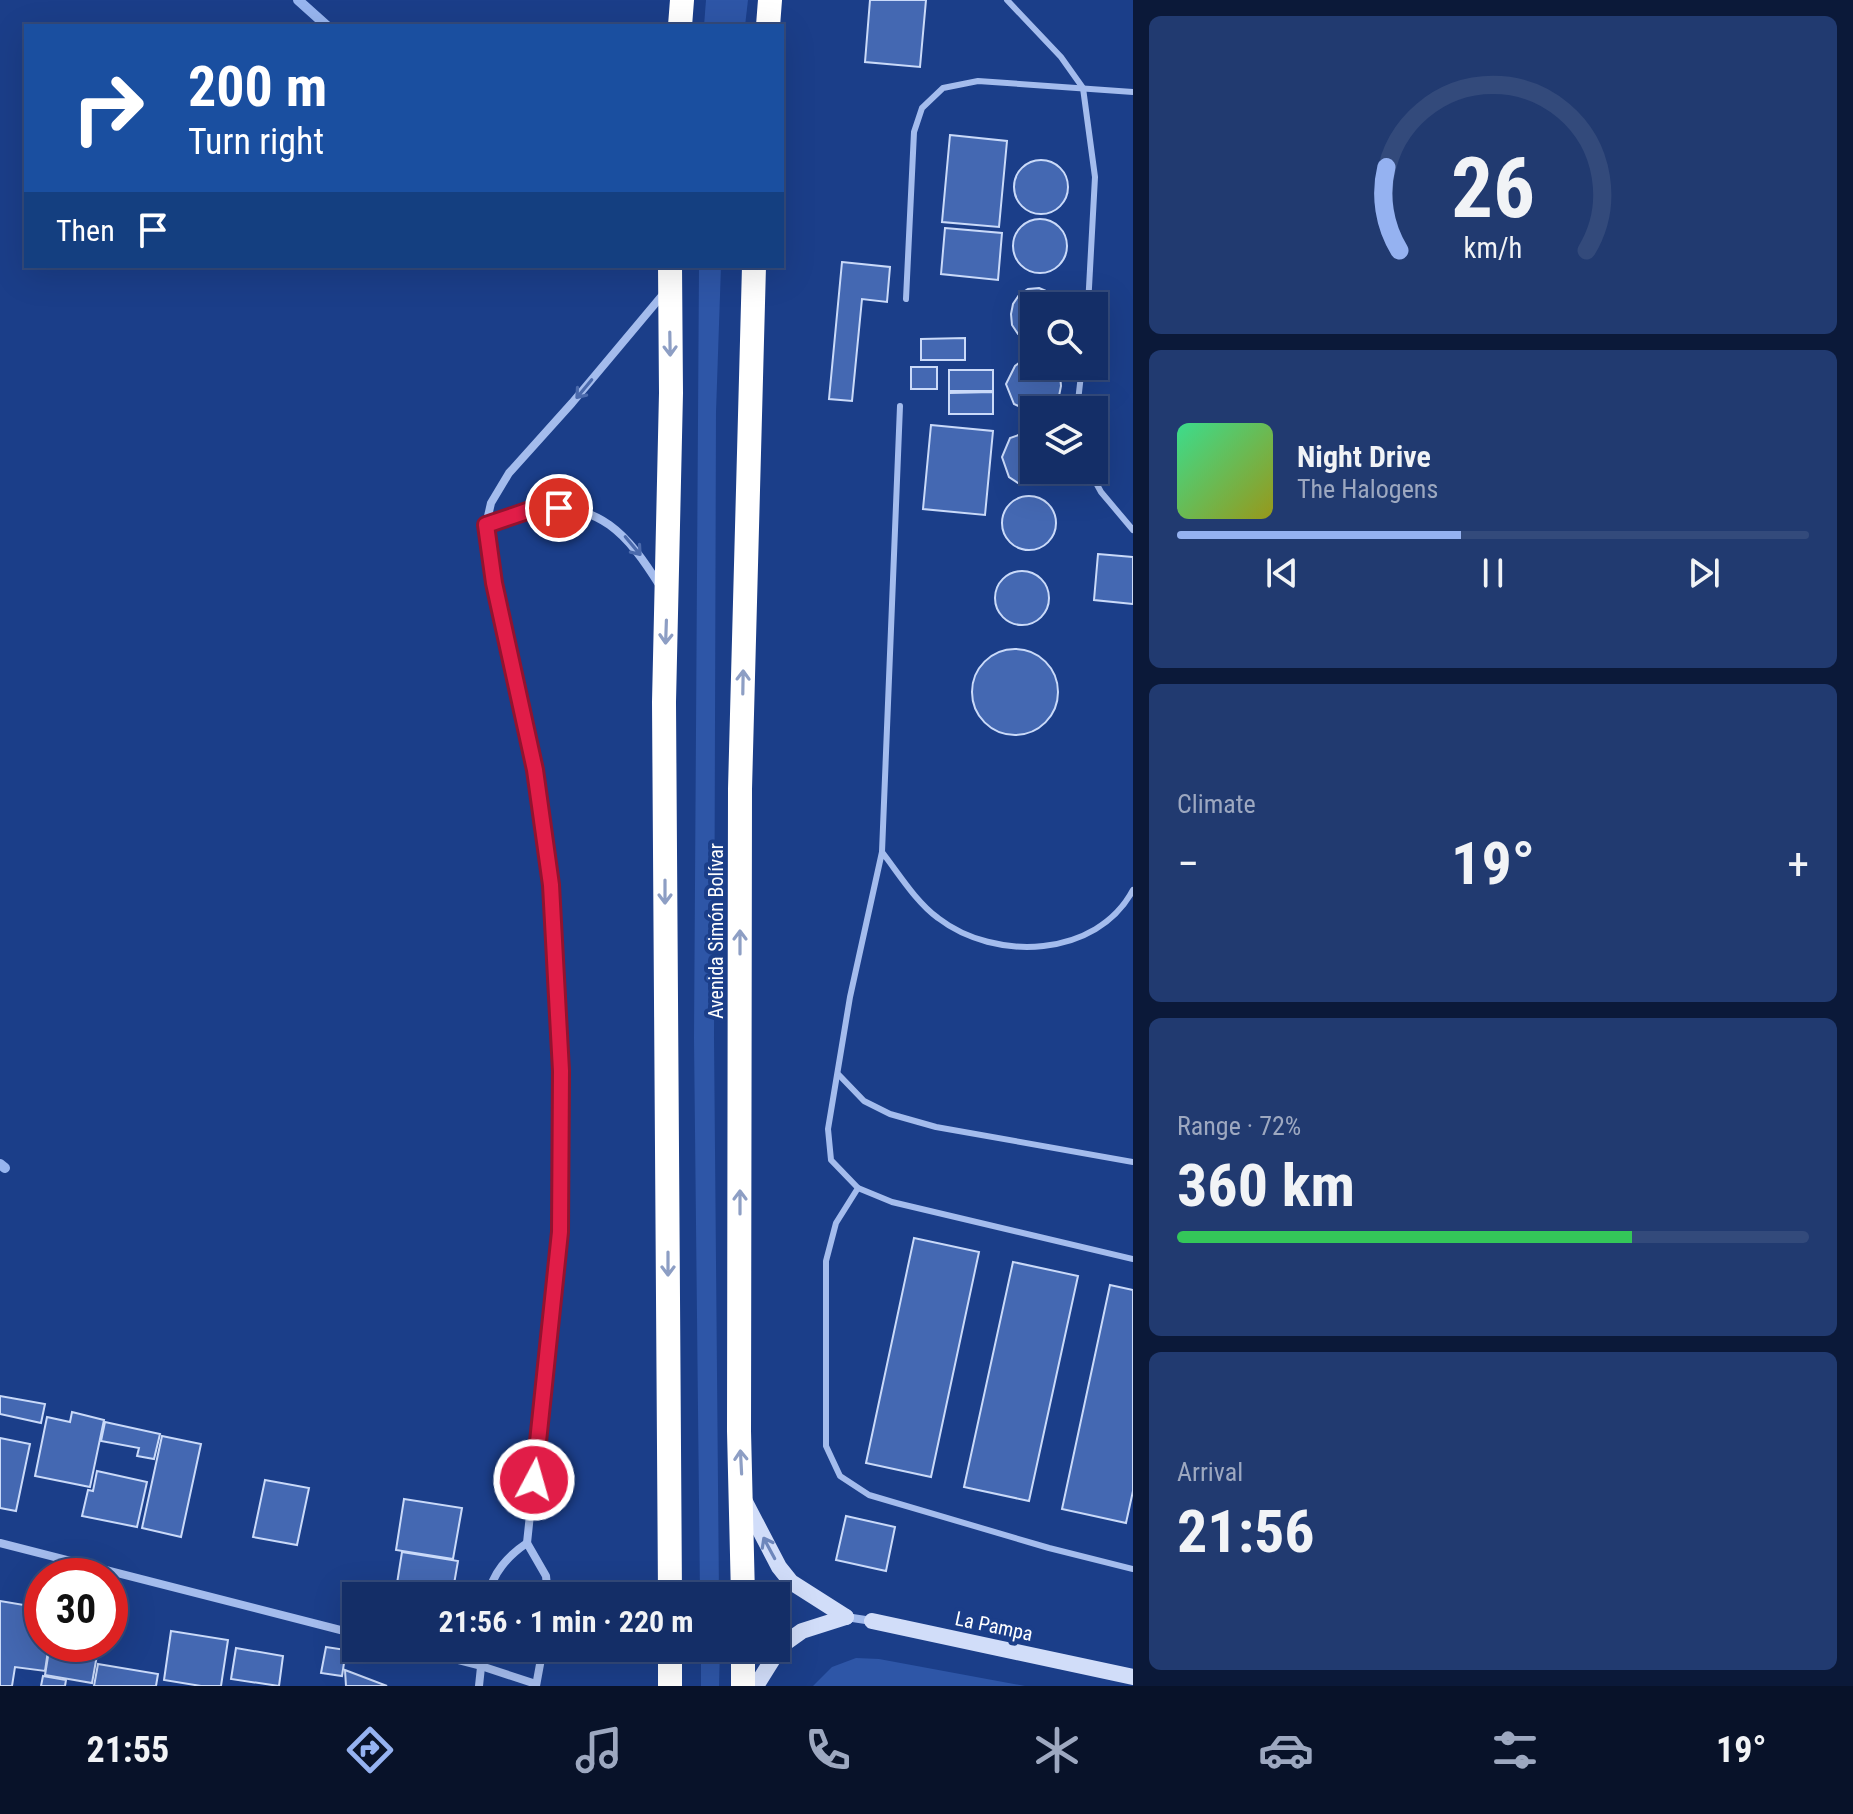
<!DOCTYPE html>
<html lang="en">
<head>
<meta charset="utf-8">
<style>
  body { margin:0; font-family:"Roboto Condensed",sans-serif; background:#213a70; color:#f1f3f6; height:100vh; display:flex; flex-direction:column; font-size:30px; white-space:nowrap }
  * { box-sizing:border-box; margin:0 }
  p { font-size:26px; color:#9da8c0 }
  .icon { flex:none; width:44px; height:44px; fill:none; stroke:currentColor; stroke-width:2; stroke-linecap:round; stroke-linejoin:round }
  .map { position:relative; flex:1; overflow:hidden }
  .sheet { display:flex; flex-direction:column; gap:16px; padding:16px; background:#0b1939; width:720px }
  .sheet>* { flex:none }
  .hud { position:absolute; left:24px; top:24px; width:760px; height:244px; border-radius:0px; box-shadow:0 8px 32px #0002,0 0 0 2px #334a7b; background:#1a4fa0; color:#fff; overflow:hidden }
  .tools { position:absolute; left:1020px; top:292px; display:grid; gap:16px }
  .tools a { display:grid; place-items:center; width:88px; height:88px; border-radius:0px; background:#142e67; box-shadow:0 8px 32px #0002,0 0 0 2px #334a7b; font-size:40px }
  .speed { position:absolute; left:24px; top:1558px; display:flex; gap:16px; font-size:40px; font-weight:700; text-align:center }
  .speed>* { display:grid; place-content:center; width:104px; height:104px; border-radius:50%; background:#142e67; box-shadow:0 8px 32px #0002,0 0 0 2px #334a7b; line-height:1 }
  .speed .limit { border:12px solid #d22; background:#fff; color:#111 }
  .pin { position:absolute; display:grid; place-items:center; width:68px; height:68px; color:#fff; margin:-34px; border:4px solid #fff; border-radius:50%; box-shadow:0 2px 8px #0007 }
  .me { position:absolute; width:88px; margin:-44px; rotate:6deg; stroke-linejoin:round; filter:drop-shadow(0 0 6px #0008) }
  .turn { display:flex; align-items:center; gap:28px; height:168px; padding:0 32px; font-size:36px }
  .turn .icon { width:104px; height:104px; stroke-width:2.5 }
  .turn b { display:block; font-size:56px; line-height:68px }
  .then { display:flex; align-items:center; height:76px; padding:0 32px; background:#0003; gap:16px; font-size:30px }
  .big { font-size:60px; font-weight:700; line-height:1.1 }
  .sheet .card { flex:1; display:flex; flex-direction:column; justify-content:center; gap:12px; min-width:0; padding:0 28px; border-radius:12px; background:#213a70 }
  .sheet .dial { align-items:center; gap:0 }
  .dial svg { height:208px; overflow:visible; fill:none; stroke:#334a7b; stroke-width:7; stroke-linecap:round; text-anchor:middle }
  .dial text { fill:#f1f3f6; stroke:none }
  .song { display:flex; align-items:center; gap:24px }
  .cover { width:96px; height:96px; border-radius:12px; background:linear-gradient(135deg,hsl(150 70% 55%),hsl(60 70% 35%)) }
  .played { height:8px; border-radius:4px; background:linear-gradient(90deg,#95b2f1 45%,#334a7b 45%) }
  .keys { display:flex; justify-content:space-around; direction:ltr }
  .heat { display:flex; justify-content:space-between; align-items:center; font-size:44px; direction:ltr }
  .charge { height:12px; border-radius:6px; background:linear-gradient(90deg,#34c759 72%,#334a7b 0) }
  .trip { position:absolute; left:342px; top:1582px; width:448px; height:80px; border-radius:0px; background:#142e67; box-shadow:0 8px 32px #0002,0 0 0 2px #334a7b; font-weight:700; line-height:80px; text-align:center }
  .menu { display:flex; height:128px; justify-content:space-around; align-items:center; background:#081229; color:#9da8c0 }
  .menu .icon { width:56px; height:56px }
  .menu .selected { color:#95b2f1 }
  .menu b { font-size:36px; color:#f1f3f6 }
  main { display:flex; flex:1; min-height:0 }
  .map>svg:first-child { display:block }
</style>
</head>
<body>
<main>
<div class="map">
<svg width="1133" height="1686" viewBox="0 0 1133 1686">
  <rect width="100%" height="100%" fill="#1b3e89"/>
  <!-- green -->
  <g fill="#2e56a7">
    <polygon points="706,0 748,0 745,26 704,26"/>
    <polygon points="699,266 721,266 716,412 714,1038 719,1596 700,1596 694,1038"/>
    <polygon points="701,1648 720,1648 719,1686 701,1686"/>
    <polygon points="856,1658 879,1659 1025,1686 813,1686 832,1667"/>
  </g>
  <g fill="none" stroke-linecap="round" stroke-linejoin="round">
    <!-- stream -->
    <g stroke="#97b5ef" stroke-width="10">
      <polyline points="298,0 327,26"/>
      <polyline points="0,1164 5,1168"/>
    </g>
  </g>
  <!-- building -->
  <g fill="#4468b2" stroke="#cadaf9" stroke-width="2">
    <polygon points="870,0 926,0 920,67 865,62"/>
    <polygon points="950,135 1007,141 999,227 942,222"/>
    <circle cx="1041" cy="187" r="27"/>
    <circle cx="1040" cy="246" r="27"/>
    <polygon points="945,228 1002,233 998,280 941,274"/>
    <polygon points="842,262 890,267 887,302 862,299 852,401 829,399"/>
    <polygon points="1039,288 1058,296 1064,306 1034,306 1034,341 1018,334 1012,325 1011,314 1013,304 1019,295 1028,289"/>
    <polygon points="965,338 965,360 921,360 921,339"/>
    <polygon points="1034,358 1034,366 1054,366 1060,375 1061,386 1059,396 1053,405 1045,410 1034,410 1033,413 1014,404 1006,384 1015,366 1024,359"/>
    <rect x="911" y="367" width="26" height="22"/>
    <rect x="949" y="370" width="44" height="21"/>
    <polygon points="993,392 993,414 949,414 949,393"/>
    <polygon points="931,425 993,431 985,515 923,509"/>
    <polygon points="1030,431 1034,432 1034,470 1054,470 1039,484 1029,485 1018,483 1009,477 1002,457 1010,438"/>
    <circle cx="1029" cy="523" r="27"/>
    <polygon points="1098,554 1133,557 1133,604 1094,600"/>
    <circle cx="1022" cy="598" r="27"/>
    <circle cx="1015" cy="692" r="43"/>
    <polygon points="914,1238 979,1252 931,1477 866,1463"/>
    <polygon points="1013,1262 1078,1276 1029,1501 964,1487"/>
    <polygon points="1110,1285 1133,1290 1133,1491 1126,1523 1062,1509"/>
    <polygon points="0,1396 45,1404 41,1423 0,1414"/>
    <polygon points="72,1412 104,1420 90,1487 35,1476 47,1417 70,1422"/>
    <polygon points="105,1422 160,1434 154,1459 137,1456 139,1448 101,1441"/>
    <polygon points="162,1436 201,1444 181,1537 142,1528"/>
    <polygon points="0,1438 30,1444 16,1511 0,1508"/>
    <polygon points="97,1471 147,1482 137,1527 82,1516 88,1490 93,1491"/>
    <polygon points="265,1480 309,1488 297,1545 253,1537"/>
    <polygon points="404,1499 462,1508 453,1559 396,1550"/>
    <polygon points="846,1516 895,1527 886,1571 836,1560"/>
    <polygon points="402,1552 458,1561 454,1584 458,1584 456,1596 395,1596"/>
    <polygon points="0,1601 42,1608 42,1644 49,1644 45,1671 15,1667 12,1686 0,1686"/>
    <polygon points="171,1631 228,1640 221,1686 201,1686 164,1680"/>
    <polygon points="50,1644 99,1644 92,1683 45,1675"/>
    <polygon points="326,1647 346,1650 342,1676 321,1673"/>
    <polygon points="236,1648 283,1656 279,1686 231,1679"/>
    <polygon points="98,1664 158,1674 156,1686 94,1686"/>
    <polygon points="345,1670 387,1686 346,1686"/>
    <polygon points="43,1676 66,1680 65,1686 41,1686"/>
  </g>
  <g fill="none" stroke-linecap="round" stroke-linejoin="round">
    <!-- lane -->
    <g stroke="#a4bced" stroke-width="6">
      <polyline points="1007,0 1061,57 1083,88 1095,177 1088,306"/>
      <polyline points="906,299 914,132 922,108 943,88 978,81 1133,92"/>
      <polyline points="1077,410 1082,366"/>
      <polyline points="1089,470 1101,492 1133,530"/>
      <polyline points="882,852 900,406"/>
      <path d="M 1133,890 C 1097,958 995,962 938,918 C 916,902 899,874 882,852 L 850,997 L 828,1129 L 831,1160 L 858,1188 L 892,1202 L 1133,1259"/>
      <polyline points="839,1075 864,1101 890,1114 936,1127 1133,1162"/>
      <polyline points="858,1188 836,1223 826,1261 826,1446 840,1476 869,1495 1049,1548 1133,1569"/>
    </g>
    <!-- street -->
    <g stroke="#a4bced" stroke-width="8">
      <path d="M 486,525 C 500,520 517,512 532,509 C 600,500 628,535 660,586"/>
      <polyline points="0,1543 356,1634"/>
      <polyline points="527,1543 560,1232 561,1071 551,885 535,770 494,583 486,525 491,503 509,473 572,403 665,292"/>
      <path d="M 489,1596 C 491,1574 509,1555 527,1543 L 546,1576 L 548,1596"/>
      <polyline points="846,1617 872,1621"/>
      <polyline points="411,1648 481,1666 536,1684"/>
      <polyline points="479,1686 483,1648"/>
      <polyline points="536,1686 543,1648"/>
    </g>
    <!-- secondary -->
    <g stroke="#d1ddf9" stroke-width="16">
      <polyline points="743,1498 779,1567 791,1582 846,1617"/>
      <polyline points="872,1621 1133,1677"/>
      <polyline points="756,1686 781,1646 802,1631 846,1617"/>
    </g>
    <!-- highway -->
    <g stroke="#fff" stroke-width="24">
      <polyline points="680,26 682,0"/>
      <polyline points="768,26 770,0"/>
      <polyline points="670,266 671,393 664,702 670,1596"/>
      <polyline points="743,1596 739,1431 740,789 754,266"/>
      <polyline points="743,1648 743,1686"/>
      <polyline points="670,1686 670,1648"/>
    </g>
  </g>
  <!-- one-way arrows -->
  <defs><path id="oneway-shaft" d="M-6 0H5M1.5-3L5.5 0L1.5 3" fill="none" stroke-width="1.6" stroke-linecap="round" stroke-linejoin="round" transform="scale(2)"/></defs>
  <g stroke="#8d9ec4">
    <use href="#oneway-shaft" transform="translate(670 344) rotate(89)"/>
    <use href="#oneway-shaft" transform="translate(666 632) rotate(92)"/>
    <use href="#oneway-shaft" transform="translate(743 682) rotate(-89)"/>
    <use href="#oneway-shaft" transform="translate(665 892) rotate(90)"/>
    <use href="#oneway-shaft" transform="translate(740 942) rotate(-90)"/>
    <use href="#oneway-shaft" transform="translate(740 1202) rotate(-90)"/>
    <use href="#oneway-shaft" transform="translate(668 1264) rotate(90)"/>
    <use href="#oneway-shaft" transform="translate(741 1462) rotate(-93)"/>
  </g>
  <g stroke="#4b6aac">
    <use href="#oneway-shaft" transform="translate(584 389) rotate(130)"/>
    <use href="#oneway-shaft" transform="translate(633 546) rotate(50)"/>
  </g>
  <use stroke="#6d86bb" href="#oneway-shaft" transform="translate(769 1548) rotate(-118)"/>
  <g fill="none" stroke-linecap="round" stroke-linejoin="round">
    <!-- route casing -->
    <g stroke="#92132f" stroke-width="20">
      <polyline id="route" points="534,1480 560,1232 561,1071 551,885 535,770 494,583 486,525 530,510 559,508"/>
    </g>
    <!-- route -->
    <use href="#route" stroke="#e11d48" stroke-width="14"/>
  </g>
  <g text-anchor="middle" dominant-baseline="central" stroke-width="8" stroke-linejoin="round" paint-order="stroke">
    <!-- street labels -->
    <g font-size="20" fill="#fff" stroke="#1b3e89">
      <text transform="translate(716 931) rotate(-90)">Avenida Simón Bolívar</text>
      <text transform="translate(994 1626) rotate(12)">La Pampa</text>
    </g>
  </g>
</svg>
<div class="tools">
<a><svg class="icon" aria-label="search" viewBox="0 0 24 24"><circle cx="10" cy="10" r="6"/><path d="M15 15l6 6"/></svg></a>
<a><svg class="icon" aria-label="layers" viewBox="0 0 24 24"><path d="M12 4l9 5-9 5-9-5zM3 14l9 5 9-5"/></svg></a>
</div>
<div class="speed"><div class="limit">30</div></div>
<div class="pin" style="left:559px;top:508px;background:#d93025"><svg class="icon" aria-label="arrive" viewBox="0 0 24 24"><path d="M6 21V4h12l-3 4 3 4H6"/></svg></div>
<svg class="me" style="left:534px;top:1480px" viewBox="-20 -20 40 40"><circle r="17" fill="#e11d48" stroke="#fff" stroke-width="3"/><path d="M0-11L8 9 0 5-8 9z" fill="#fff"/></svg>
<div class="trip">21:56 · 1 min · 220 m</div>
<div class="hud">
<div class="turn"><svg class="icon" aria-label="right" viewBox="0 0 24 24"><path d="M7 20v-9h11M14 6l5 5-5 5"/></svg><div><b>200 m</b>Turn right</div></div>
<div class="then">Then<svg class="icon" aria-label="arrive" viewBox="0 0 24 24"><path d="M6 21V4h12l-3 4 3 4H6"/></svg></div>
</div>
</div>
<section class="sheet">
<div class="card dial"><svg viewBox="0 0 100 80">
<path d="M14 69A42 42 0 1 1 86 69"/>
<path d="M14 69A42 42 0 0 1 9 37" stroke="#95b2f1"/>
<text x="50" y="56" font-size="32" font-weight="700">26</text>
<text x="50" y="72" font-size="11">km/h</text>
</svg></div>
<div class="card">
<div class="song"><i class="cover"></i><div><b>Night Drive</b><p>The Halogens</p></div></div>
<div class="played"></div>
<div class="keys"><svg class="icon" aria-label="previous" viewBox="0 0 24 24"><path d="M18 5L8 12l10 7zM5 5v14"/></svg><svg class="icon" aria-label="pause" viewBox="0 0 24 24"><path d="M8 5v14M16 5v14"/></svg><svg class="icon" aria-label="next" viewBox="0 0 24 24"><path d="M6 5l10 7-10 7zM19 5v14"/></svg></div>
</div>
<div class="card"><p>Climate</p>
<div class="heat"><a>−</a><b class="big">19°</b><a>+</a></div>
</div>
<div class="card"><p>Range · 72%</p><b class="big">360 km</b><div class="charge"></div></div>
<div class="card"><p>Arrival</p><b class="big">21:56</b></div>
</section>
</main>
<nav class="menu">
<b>21:55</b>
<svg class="icon selected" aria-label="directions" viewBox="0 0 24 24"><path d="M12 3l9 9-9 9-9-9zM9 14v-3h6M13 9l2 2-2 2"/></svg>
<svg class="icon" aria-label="music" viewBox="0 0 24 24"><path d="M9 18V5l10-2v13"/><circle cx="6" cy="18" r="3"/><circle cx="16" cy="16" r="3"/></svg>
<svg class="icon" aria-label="phone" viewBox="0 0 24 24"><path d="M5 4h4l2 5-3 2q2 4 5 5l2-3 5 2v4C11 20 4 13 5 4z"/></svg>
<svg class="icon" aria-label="climate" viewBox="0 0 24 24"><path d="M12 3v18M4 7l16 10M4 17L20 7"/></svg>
<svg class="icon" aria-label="car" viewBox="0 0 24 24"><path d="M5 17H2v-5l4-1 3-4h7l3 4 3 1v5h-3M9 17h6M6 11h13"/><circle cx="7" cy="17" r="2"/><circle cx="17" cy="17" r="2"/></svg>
<svg class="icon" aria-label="filters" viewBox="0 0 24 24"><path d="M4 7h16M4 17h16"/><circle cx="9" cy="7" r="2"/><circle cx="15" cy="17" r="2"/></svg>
<b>19°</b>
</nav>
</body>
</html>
